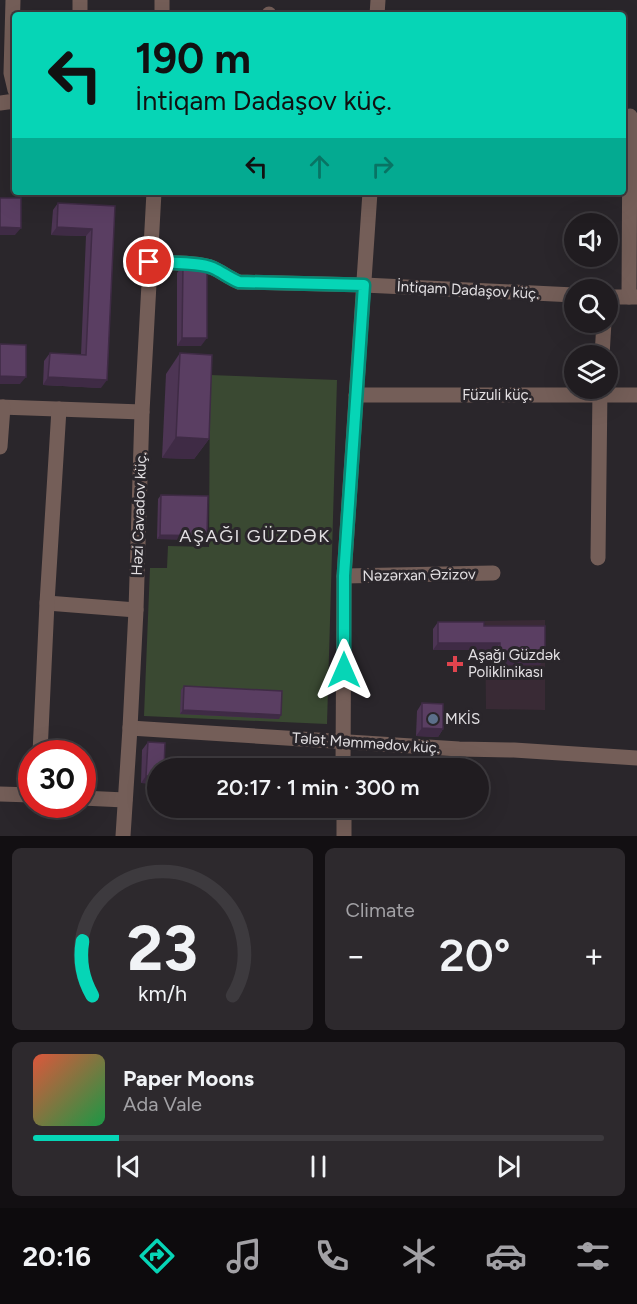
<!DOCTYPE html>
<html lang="en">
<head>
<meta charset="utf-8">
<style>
  body { margin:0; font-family:Figtree,sans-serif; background:#2d292d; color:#f1f3f6; height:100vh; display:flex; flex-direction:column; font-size:22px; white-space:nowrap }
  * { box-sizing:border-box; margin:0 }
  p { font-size:20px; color:#a2a1a5 }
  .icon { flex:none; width:33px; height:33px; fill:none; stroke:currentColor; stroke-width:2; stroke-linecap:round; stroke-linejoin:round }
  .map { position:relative; height:836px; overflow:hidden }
  .panel { display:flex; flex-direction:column; gap:12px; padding:12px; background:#120f12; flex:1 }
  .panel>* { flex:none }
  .top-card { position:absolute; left:12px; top:12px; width:614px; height:183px; border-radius:6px; box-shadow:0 6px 24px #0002,0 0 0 2px #3d3a3e; background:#06d5b6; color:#111; overflow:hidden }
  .controls { position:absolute; left:564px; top:213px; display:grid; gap:12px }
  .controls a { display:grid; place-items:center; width:54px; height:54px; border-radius:50%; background:#201c20; box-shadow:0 6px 24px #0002,0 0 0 2px #3d3a3e; font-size:30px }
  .speed { position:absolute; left:18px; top:740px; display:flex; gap:12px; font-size:30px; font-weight:700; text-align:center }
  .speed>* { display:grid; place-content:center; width:78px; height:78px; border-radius:50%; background:#201c20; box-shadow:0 6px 24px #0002,0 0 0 2px #3d3a3e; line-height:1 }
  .speed .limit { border:9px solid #d22; background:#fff; color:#111 }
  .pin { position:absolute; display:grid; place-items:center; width:51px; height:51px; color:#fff; margin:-26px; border:3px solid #fff; border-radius:50%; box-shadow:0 2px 6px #0007 }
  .me { position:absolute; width:66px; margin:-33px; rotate:0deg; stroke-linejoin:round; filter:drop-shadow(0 0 4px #0008) }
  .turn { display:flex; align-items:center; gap:21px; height:126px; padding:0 24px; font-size:27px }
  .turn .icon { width:78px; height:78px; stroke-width:2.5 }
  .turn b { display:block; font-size:42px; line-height:51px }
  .lanes { display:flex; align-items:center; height:57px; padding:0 24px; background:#0003; justify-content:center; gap:30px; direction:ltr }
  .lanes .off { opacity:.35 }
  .big { font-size:45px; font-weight:600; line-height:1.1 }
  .panel .card { flex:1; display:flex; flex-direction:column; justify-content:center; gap:9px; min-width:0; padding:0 21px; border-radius:9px; background:#2d292d }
  .panel .dial { align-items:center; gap:0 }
  .dial svg { height:156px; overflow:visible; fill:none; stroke:#3d3a3e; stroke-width:7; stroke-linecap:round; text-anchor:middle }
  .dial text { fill:#f1f3f6; stroke:none }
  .song { display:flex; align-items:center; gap:18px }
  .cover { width:72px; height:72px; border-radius:9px; background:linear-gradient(135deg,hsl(10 70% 55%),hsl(140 70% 35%)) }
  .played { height:6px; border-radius:3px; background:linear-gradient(90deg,#06d5b6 15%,#3d3a3e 15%) }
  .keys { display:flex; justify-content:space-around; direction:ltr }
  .heat { display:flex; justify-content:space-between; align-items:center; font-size:33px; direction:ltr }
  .panel .tiles { flex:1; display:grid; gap:12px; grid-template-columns:1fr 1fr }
  .card:last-child { grid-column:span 2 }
  .trip { position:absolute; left:147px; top:758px; width:342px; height:60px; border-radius:30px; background:#201c20; box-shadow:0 6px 24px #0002,0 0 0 2px #3d3a3e; font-weight:600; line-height:60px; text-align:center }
  .tab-bar { display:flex; height:96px; justify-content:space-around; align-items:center; background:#0d0b0d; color:#a2a1a5 }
  .tab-bar .icon { width:42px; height:42px }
  .tab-bar .selected { color:#06d5b6 }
  .tab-bar b { font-size:27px; color:#f1f3f6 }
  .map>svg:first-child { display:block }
</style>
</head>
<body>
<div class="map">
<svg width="637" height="836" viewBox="0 0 637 836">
  <rect width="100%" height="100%" fill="#2a262b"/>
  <!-- education -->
  <polygon fill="#392a35" points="545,620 545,710 486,709 485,621"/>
  <!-- green -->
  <polygon fill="#3a4932" points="210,375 337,380 327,724 144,716 150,568 167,568 168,546 209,547"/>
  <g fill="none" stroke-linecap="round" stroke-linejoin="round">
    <!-- minor -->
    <g stroke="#745e58" stroke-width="15">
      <polyline points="13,0 11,73 15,90"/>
      <polyline points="269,14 269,15"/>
      <polyline points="80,15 80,0"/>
      <polyline points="162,15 162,0"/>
      <polyline points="377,15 378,0"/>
      <polyline points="0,103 15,101"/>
      <path d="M 149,262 C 165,263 200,262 213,268 C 222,272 229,278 239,282 L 364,285 L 574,295"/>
      <polyline points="608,297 637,297"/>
      <polyline points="629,297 630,116"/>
      <polyline points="602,356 604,322"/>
      <polyline points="356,395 637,395"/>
      <polyline points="0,407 142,412"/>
      <polyline points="0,447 3,407"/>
      <polyline points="598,558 600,388"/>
      <polyline points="344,576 493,573"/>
      <polyline points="47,603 136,610"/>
      <polyline points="130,728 459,749 514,750 637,758"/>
      <polyline points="40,753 47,603 59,409"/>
      <polyline points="343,768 344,576 370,192"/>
      <polyline points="0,794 32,795"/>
      <polyline points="82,798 125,800"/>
      <polyline points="344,807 344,836"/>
      <polyline points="123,836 130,728 136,610 142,412 154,192"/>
    </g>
  </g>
  <!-- wall -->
  <g fill="#4d3554">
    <polygon points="58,203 115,206 101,388 43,385 44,361 50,353 81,355 86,236 51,235 53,210"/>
    <polygon points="183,265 201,346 177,346 177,273"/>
    <polygon points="180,353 209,439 194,459 162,458 166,374"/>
    <polygon points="161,495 205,540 157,539 158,499"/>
    <polygon points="438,622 484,626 540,665 495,665 495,650 433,650 433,629"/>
    <polygon points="184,686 279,719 180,714 181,690"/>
    <polygon points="422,703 443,729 438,737 416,736 417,711"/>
    <polygon points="148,742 158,768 158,784 141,783 142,750"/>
  </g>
  <!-- shaded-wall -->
  <g fill="#3f2b45">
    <polygon points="0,227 21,228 15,235 0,235"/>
    <polygon points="57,227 92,229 86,236 51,235"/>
    <polygon points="182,338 207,338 201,346 177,346"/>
    <polygon points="0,376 26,377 20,384 0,384"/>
    <polygon points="48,377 107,380 101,388 43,385"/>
    <polygon points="176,437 209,439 194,459 162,458"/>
    <polygon points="160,535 207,536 205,540 157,539"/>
    <polygon points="438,643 500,643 495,650 433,650"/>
    <polygon points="500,658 545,658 540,665 495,665"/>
    <polygon points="183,710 281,715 279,719 180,714"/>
    <polygon points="422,728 443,729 438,737 416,736"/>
    <polygon points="146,776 158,776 158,784 141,783"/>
  </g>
  <!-- building -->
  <g fill="#5a3e62" stroke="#3f2b45" stroke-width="1.5">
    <polygon points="0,198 21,198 21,228 0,227"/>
    <polygon points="58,203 115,206 107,380 48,377 50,353 86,355 92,229 57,227"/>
    <polygon points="183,265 207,267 207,338 182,338"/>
    <polygon points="0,344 26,345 26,377 0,376"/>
    <polygon points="180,353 212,355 209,439 176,437"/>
    <polygon points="161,495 208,496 207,536 160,535"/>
    <polygon points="438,622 484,622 484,626 545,626 545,658 500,658 500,643 438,643"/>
    <polygon points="184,686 282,691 281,715 183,710"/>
    <polygon points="422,703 443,704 443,729 422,728"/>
    <polygon points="148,742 165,743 164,768 158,768 158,776 146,776"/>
  </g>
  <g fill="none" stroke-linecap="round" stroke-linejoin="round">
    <!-- route casing -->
    <g stroke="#048a76" stroke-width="15">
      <path id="route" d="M 149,262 C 165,263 200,262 213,268 C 222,272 229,278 239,282 L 364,285 L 344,576 L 344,670"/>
    </g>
    <!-- route -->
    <use href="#route" stroke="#06d5b6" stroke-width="10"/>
  </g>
  <!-- markers -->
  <path fill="#e0444e" stroke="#2a262b" stroke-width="2" d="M452 655h6v6h6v6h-6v6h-6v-6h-6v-6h6z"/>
  <circle fill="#5c6f8a" stroke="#2a262b" stroke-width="2" cx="433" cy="719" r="6"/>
  <g text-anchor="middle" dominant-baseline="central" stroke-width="6" stroke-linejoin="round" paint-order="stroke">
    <!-- street labels -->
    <g font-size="15" fill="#e2dfe2" stroke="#2a262b">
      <text transform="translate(468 290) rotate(3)">İntiqam Dadaşov küç.</text>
      <text x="497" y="395">Füzuli küç.</text>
      <text transform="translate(139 514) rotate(-88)">Həzi Cavadov küç.</text>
      <text transform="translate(419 575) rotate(-1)">Nəzərxan Əzizov</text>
      <text transform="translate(366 743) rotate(4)">Tələt Məmmədov küç.</text>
    </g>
    <!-- poi labels -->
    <g font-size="15" fill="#e2dfe2" stroke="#2a262b" text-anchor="start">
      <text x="468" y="655">Aşağı Güzdək<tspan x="468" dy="17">Poliklinikası</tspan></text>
      <text x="445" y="719">MKİS</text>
    </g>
    <!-- quarter labels -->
    <g font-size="18" letter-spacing="1.5" fill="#e2dfe2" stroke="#2a262b">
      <text x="255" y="536">AŞAĞI GÜZDƏK</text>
    </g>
  </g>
</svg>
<div class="controls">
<a><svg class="icon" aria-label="sound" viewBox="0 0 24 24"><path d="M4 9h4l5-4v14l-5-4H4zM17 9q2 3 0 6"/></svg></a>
<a><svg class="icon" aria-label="search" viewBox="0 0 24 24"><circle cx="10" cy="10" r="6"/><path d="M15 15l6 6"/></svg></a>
<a><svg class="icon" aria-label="layers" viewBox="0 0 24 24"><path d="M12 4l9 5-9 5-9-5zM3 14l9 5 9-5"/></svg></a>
</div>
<div class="speed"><div class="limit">30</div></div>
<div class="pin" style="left:149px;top:262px;background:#d93025"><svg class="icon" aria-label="arrive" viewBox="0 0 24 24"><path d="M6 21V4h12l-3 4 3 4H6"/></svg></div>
<svg class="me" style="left:344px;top:670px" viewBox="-20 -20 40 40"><path d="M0-17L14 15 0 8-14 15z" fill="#06d5b6" stroke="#fff" stroke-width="4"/></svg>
<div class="trip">20:17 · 1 min · 300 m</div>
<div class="top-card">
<div class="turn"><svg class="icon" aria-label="left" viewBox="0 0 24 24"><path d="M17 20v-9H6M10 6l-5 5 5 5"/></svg><div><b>190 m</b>İntiqam Dadaşov küç.</div></div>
<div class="lanes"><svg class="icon" aria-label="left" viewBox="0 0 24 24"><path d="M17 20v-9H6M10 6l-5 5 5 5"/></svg><svg class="icon off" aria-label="ahead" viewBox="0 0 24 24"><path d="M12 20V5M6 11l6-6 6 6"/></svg><svg class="icon off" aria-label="right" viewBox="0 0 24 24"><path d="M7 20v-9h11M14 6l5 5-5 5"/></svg></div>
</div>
</div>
<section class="panel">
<div class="tiles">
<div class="card dial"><svg viewBox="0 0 100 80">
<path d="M14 69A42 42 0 1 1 86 69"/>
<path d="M14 69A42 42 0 0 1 9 41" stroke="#06d5b6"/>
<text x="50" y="56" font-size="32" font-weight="700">23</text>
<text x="50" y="72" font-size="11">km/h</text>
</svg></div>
<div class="card"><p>Climate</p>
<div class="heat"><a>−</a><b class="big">20°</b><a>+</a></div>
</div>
<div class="card">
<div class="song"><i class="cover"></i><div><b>Paper Moons</b><p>Ada Vale</p></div></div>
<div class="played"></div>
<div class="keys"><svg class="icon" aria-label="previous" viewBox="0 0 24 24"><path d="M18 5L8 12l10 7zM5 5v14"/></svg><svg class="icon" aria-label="pause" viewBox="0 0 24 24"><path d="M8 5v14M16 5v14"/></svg><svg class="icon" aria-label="next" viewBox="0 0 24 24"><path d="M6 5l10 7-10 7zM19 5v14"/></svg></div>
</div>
</div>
</section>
<nav class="tab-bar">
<b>20:16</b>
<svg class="icon selected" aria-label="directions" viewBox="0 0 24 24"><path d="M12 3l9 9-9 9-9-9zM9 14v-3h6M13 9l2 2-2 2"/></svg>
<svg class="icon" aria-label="music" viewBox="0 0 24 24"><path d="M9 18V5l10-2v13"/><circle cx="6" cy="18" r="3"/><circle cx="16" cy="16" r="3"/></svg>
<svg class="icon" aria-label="phone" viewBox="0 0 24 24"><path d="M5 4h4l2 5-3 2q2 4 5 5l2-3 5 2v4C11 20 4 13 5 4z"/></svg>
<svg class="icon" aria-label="climate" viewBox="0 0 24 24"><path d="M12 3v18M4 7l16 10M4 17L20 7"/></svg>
<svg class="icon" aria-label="car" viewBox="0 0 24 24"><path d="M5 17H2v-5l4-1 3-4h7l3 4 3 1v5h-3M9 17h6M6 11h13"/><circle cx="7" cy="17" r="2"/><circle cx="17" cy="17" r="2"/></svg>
<svg class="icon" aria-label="filters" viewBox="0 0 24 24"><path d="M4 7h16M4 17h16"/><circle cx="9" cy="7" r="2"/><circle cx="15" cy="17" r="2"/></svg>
</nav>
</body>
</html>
